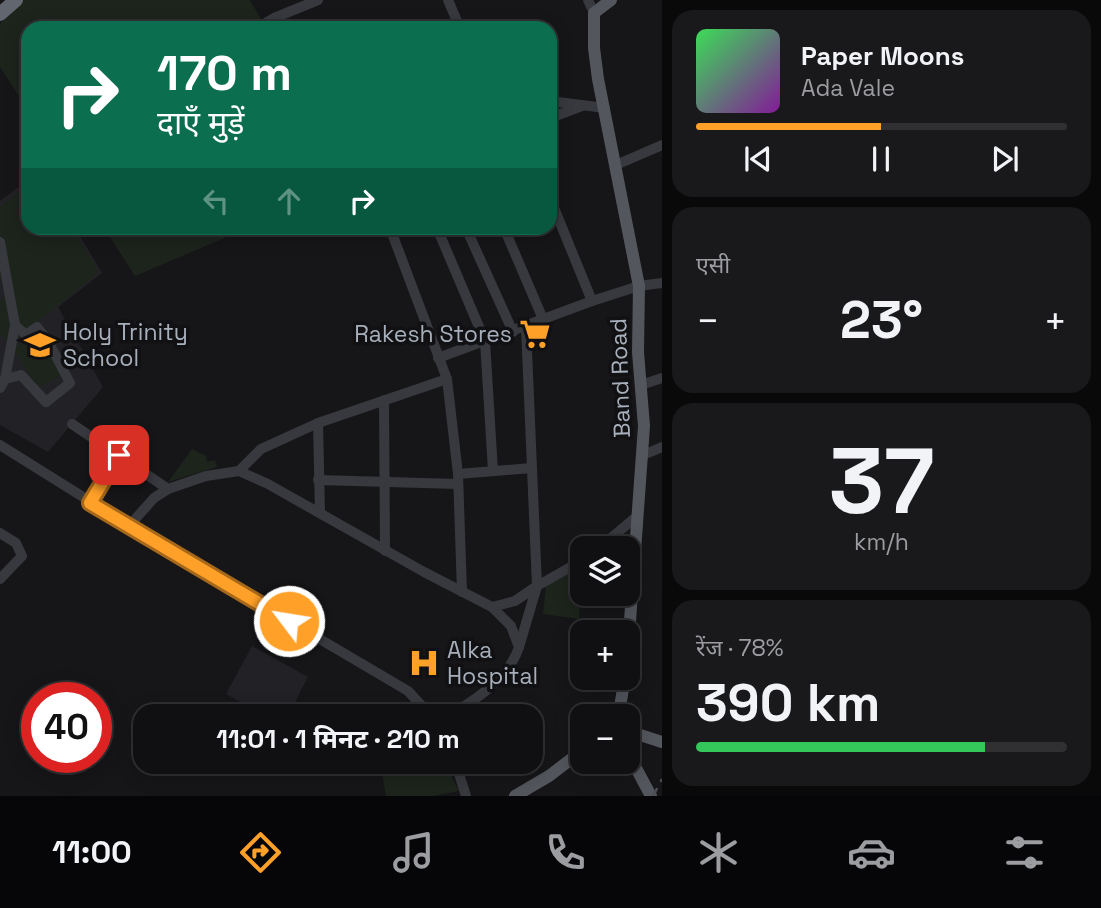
<!DOCTYPE html>
<html lang="hi">
<head>
<meta charset="utf-8">
<style>
  body { margin:0; font-family:"Space Grotesk","Noto Sans Devanagari",sans-serif; background:#19191c; color:#f1f3f6; height:100vh; display:flex; flex-direction:column; font-size:26px; white-space:nowrap }
  * { box-sizing:border-box; margin:0 }
  p { font-size:23px; color:#9c9da0 }
  .icon { flex:none; width:38px; height:38px; fill:none; stroke:currentColor; stroke-width:2; stroke-linecap:round; stroke-linejoin:round }
  .map { position:relative; flex:1; overflow:hidden }
  .sheet { display:flex; flex-direction:column; gap:10px; padding:10px; background:#09090a; width:439px }
  .sheet>* { flex:none }
  .guide { position:absolute; left:21px; top:21px; width:536px; height:214px; border-radius:21px; box-shadow:0 4px 18px #0003,0 0 0 2px #303033; background:#0b6e4f; color:#fff; overflow:hidden }
  .buttons { position:absolute; left:570px; top:536px; display:grid; gap:14px }
  .buttons a { display:grid; place-items:center; width:70px; height:70px; border-radius:14px; background:#101013; box-shadow:0 4px 18px #0003,0 0 0 2px #303033; font-size:35px }
  .speed { position:absolute; left:21px; top:682px; display:flex; gap:14px; font-size:35px; font-weight:700; text-align:center }
  .speed>* { display:grid; place-content:center; width:91px; height:91px; border-radius:50%; background:#101013; box-shadow:0 4px 18px #0003,0 0 0 2px #303033; line-height:1 }
  .speed .limit { border:10px solid #d22; background:#fff; color:#111 }
  .pin { position:absolute; display:grid; place-items:center; width:60px; height:60px; color:#fff; margin:-30px; border-radius:14px; box-shadow:0 4px 10px #0006 }
  .me { position:absolute; width:77px; margin:-38px; rotate:301deg; stroke-linejoin:round; filter:drop-shadow(0 0 5px #0008) }
  .turn { display:flex; align-items:center; gap:24px; height:147px; padding:0 21px; font-size:32px }
  .turn .icon { width:91px; height:91px; stroke-width:2.5 }
  .turn b { display:block; font-size:49px; line-height:60px }
  .lanes { display:flex; align-items:center; height:66px; padding:0 21px; background:#0003; justify-content:center; gap:35px; direction:ltr }
  .lanes .off { opacity:.35 }
  .big { font-size:52px; font-weight:700; line-height:1.1 }
  .sheet .widget { flex:1; display:flex; flex-direction:column; justify-content:center; gap:10px; min-width:0; padding:0 24px; border-radius:21px; background:#19191c }
  .sheet .dial { align-items:center; gap:0 }
  .dial b { font-size:91px; line-height:1 }
  .song { display:flex; align-items:center; gap:21px }
  .cover { width:84px; height:84px; border-radius:10px; background:linear-gradient(135deg,hsl(130 70% 55%),hsl(290 70% 35%)) }
  .played { height:7px; border-radius:4px; background:linear-gradient(90deg,#ffa028 50%,#303033 50%) }
  .keys { display:flex; justify-content:space-around; direction:ltr }
  .heat { display:flex; justify-content:space-between; align-items:center; font-size:38px; direction:ltr }
  .charge { height:10px; border-radius:5px; background:linear-gradient(90deg,#34c759 78%,#303033 0) }
  .trip { position:absolute; left:133px; top:704px; width:410px; height:70px; border-radius:21px; background:#101013; box-shadow:0 4px 18px #0003,0 0 0 2px #303033; font-weight:700; line-height:70px; text-align:center }
  .dock { display:flex; height:112px; justify-content:space-around; align-items:center; background:#060608; color:#9c9da0 }
  .dock .icon { width:49px; height:49px }
  .dock .on { color:#ffa028 }
  .dock b { font-size:32px; color:#f1f3f6 }
  main { display:flex; flex:1; min-height:0 }
  .map>svg:first-child { display:block }
</style>
</head>
<body>
<main>
<div class="map">
<svg width="662" height="796" viewBox="0 0 662 796">
  <rect width="100%" height="100%" fill="#161619"/>
  <!-- built -->
  <g fill="#222226">
    <polygon points="28,180 28,228 75,228 102,273 58,307 103,387 48,452 0,425 0,201"/>
    <polygon points="252,646 308,677 292,708 282,703 275,716 266,716 226,694"/>
  </g>
  <!-- green -->
  <g fill="#1c241c">
    <polygon points="23,0 250,0 266,28 28,28 28,110 0,67 0,25 5,14"/>
    <polygon points="28,184 28,228 72,228 99,272 11,343 0,335 0,301 11,287 0,278 0,207"/>
    <polygon points="104,228 248,228 135,276"/>
    <polygon points="39,333 62,375 37,388 13,348"/>
    <polygon points="192,449 206,456 207,462 215,460 217,467 168,482"/>
    <polygon points="583,564 579,619 543,614 546,586"/>
    <polygon points="380,761 444,761 459,791 433,796 386,796"/>
  </g>
  <g fill="none" stroke-linecap="round" stroke-linejoin="round">
    <!-- minor -->
    <g stroke="#37393e" stroke-width="10">
      <polyline points="448,0 460,28"/>
      <polyline points="588,0 594,13"/>
      <polyline points="263,28 267,22 274,18 318,0"/>
      <polyline points="550,101 605,108"/>
      <polyline points="550,118 582,106"/>
      <polyline points="616,165 662,145"/>
      <polyline points="550,198 592,301"/>
      <polyline points="390,228 447,379 458,474 462,592"/>
      <polyline points="437,228 485,341 493,471"/>
      <polyline points="466,228 513,332"/>
      <polyline points="504,228 543,319"/>
      <polyline points="0,242 15,325 5,379 0,388"/>
      <polyline points="438,358 592,301 639,286 662,283"/>
      <polyline points="5,379 21,375 46,402 70,383 48,341 37,327 26,335 15,325"/>
      <polyline points="641,385 662,378"/>
      <polyline points="384,400 385,551"/>
      <polyline points="318,423 320,513"/>
      <polyline points="72,424 168,489"/>
      <polyline points="0,445 155,542 408,691 431,716"/>
      <polyline points="643,455 662,447"/>
      <polyline points="239,471 261,449 318,423 447,379"/>
      <polyline points="458,474 532,468"/>
      <polyline points="318,480 458,484"/>
      <polyline points="90,503 119,455"/>
      <path d="M 129,526 L 154,498 L 168,489 L 206,476 L 239,471 L 268,484 L 424,572 L 492,607 L 511,626 L 519,647 C 509,678 476,700 448,716"/>
      <polyline points="0,533 16,543 22,556 0,579"/>
      <polyline points="599,548 636,517"/>
      <polyline points="492,607 515,601 537,586 526,327"/>
      <polyline points="519,647 537,586 583,560"/>
      <polyline points="455,761 466,796"/>
    </g>
    <!-- major -->
    <g stroke="#53565d" stroke-width="12">
      <polyline points="611,0 594,13 594,48 598,79 639,286 638,352 644,426 628,649"/>
      <polyline points="614,716 620,707 625,677"/>
      <polyline points="628,733 634,733 662,742"/>
      <polyline points="628,744 636,768 651,796"/>
      <polyline points="515,796 549,776 583,750"/>
    </g>
    <!-- highway -->
    <polyline stroke="#62676f" stroke-width="14" points="0,14 16,0"/>
    <!-- rail -->
    <polyline stroke="#4a4d53" stroke-width="2.5" stroke-dasharray="9 7" stroke-linecap="butt" points="653,796 662,779"/>
  </g>
  <g fill="none" stroke-linecap="round" stroke-linejoin="round">
    <!-- route casing -->
    <g stroke="#a6681a" stroke-width="18">
      <polyline id="route" points="119,455 90,503 289,621"/>
    </g>
    <!-- route -->
    <use href="#route" stroke="#ffa028" stroke-width="12"/>
  </g>
  <!-- icons -->
  <defs>
    <g id="supermarket-bare" transform="scale(2.415)"><path d="M-6-5.5h2.5l.6 2H6L4.5 2H-2.5L-4.4-4H-6ZM-1.5 3.2a1.3 1.3 0 1 0 .1 0ZM3 3.2a1.3 1.3 0 1 0 .1 0Z" fill="#ffa028" stroke="#111114" stroke-width="2.5" paint-order="stroke"/></g>
    <g id="school-bare" transform="scale(2.415)"><path d="M0-5L7-2L0 1L-7-2ZM-4 1L0 2.5L4 1V4Q0 6-4 4Z" fill="#ffa028" stroke="#111114" stroke-width="2.5" paint-order="stroke"/></g>
    <g id="hospital-bare" transform="scale(2.415)"><path d="M-5-5h3v3.5h4V-5h3V5h-3V1.5h-4V5h-3Z" fill="#ffa028" stroke="#111114" stroke-width="2.5" paint-order="stroke"/></g>
  </defs>
  <g fill-rule="evenodd">
    <use href="#supermarket-bare" x="535" y="334"/>
    <use href="#school-bare" x="40" y="345"/>
    <use href="#hospital-bare" x="424" y="663"/>
  </g>
  <g text-anchor="middle" dominant-baseline="central" stroke-width="7" stroke-linejoin="round" paint-order="stroke">
    <!-- poi labels -->
    <g font-size="23" fill="#a7afba" stroke="#111114" text-anchor="start">
      <text x="63" y="332">Holy Trinity<tspan x="63" dy="26">School</tspan></text>
      <text x="512" y="334" text-anchor="end">Rakesh Stores</text>
      <text x="447" y="650">Alka<tspan x="447" dy="26">Hospital</tspan></text>
    </g>
    <!-- street labels -->
    <g font-size="23" fill="#a7afba" stroke="#111114">
      <text transform="translate(620 378) rotate(-92)">Band Road</text>
    </g>
  </g>
</svg>
<div class="buttons">
<a><svg class="icon" aria-label="layers" viewBox="0 0 24 24"><path d="M12 4l9 5-9 5-9-5zM3 14l9 5 9-5"/></svg></a>
<a>+</a>
<a>−</a>
</div>
<div class="speed"><div class="limit">40</div></div>
<div class="pin" style="left:119px;top:455px;background:#d93025"><svg class="icon" aria-label="arrive" viewBox="0 0 24 24"><path d="M6 21V4h12l-3 4 3 4H6"/></svg></div>
<svg class="me" style="left:289px;top:621px" viewBox="-20 -20 40 40"><circle r="17" fill="#ffa028" stroke="#fff" stroke-width="3"/><path d="M0-11L8 9 0 5-8 9z" fill="#fff"/></svg>
<div class="trip">11:01 · 1 मिनट · 210 m</div>
<div class="guide">
<div class="turn"><svg class="icon" aria-label="right" viewBox="0 0 24 24"><path d="M7 20v-9h11M14 6l5 5-5 5"/></svg><div><b>170 m</b>दाएँ मुड़ें</div></div>
<div class="lanes"><svg class="icon off" aria-label="left" viewBox="0 0 24 24"><path d="M17 20v-9H6M10 6l-5 5 5 5"/></svg><svg class="icon off" aria-label="ahead" viewBox="0 0 24 24"><path d="M12 20V5M6 11l6-6 6 6"/></svg><svg class="icon" aria-label="right" viewBox="0 0 24 24"><path d="M7 20v-9h11M14 6l5 5-5 5"/></svg></div>
</div>
</div>
<section class="sheet">
<div class="widget">
<div class="song"><i class="cover"></i><div><b>Paper Moons</b><p>Ada Vale</p></div></div>
<div class="played"></div>
<div class="keys"><svg class="icon" aria-label="previous" viewBox="0 0 24 24"><path d="M18 5L8 12l10 7zM5 5v14"/></svg><svg class="icon" aria-label="pause" viewBox="0 0 24 24"><path d="M8 5v14M16 5v14"/></svg><svg class="icon" aria-label="next" viewBox="0 0 24 24"><path d="M6 5l10 7-10 7zM19 5v14"/></svg></div>
</div>
<div class="widget"><p>एसी</p>
<div class="heat"><a>−</a><b class="big">23°</b><a>+</a></div>
</div>
<div class="widget dial"><b>37</b><p>km/h</p></div>
<div class="widget"><p>रेंज · 78%</p><b class="big">390 km</b><div class="charge"></div></div>
</section>
</main>
<nav class="dock">
<b>11:00</b>
<svg class="icon on" aria-label="directions" viewBox="0 0 24 24"><path d="M12 3l9 9-9 9-9-9zM9 14v-3h6M13 9l2 2-2 2"/></svg>
<svg class="icon" aria-label="music" viewBox="0 0 24 24"><path d="M9 18V5l10-2v13"/><circle cx="6" cy="18" r="3"/><circle cx="16" cy="16" r="3"/></svg>
<svg class="icon" aria-label="phone" viewBox="0 0 24 24"><path d="M5 4h4l2 5-3 2q2 4 5 5l2-3 5 2v4C11 20 4 13 5 4z"/></svg>
<svg class="icon" aria-label="climate" viewBox="0 0 24 24"><path d="M12 3v18M4 7l16 10M4 17L20 7"/></svg>
<svg class="icon" aria-label="car" viewBox="0 0 24 24"><path d="M5 17H2v-5l4-1 3-4h7l3 4 3 1v5h-3M9 17h6M6 11h13"/><circle cx="7" cy="17" r="2"/><circle cx="17" cy="17" r="2"/></svg>
<svg class="icon" aria-label="filters" viewBox="0 0 24 24"><path d="M4 7h16M4 17h16"/><circle cx="9" cy="7" r="2"/><circle cx="15" cy="17" r="2"/></svg>
</nav>
</body>
</html>
